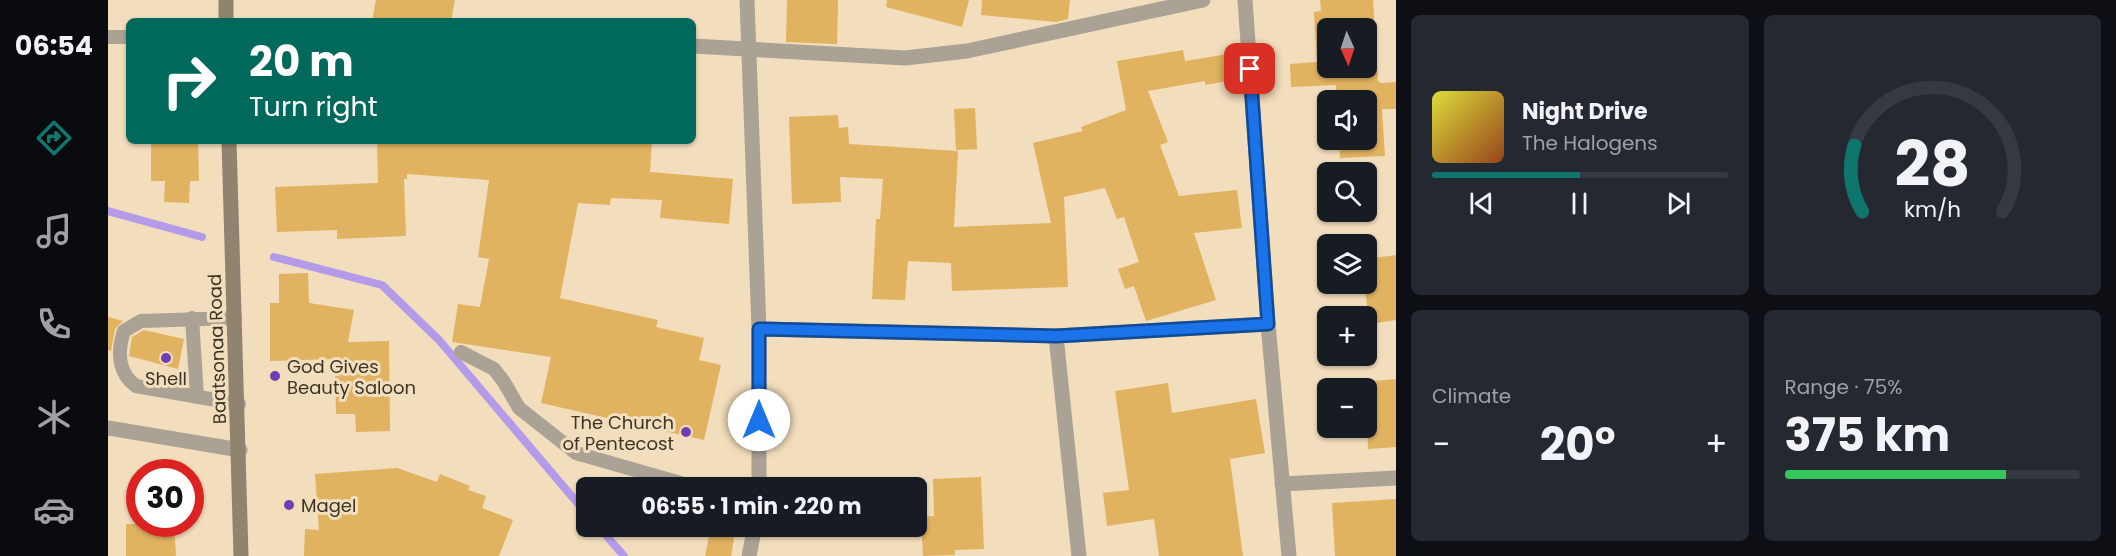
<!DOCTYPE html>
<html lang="en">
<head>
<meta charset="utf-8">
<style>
  body { margin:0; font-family:Poppins,sans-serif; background:#242831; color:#f1f3f6; height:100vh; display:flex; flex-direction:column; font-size:22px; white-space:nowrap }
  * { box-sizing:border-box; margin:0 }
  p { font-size:20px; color:#9ea1a6 }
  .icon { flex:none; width:33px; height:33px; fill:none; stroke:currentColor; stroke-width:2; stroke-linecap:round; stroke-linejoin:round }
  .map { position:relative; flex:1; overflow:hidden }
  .sheet { display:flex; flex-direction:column; gap:15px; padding:15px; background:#0d0f14; width:720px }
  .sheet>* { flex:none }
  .hud { position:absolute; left:18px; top:18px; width:570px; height:126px; border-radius:9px; box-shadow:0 2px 4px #0004; background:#00695c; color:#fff; overflow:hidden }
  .needle { width:39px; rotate:177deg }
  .fabs { position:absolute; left:1209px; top:18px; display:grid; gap:12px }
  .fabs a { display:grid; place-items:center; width:60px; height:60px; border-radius:9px; background:#171b24; box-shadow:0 2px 4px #0004; font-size:30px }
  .speed { position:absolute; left:18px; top:459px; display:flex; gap:12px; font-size:30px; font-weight:700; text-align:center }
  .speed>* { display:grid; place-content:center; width:78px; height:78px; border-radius:50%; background:#171b24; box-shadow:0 2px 4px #0004; line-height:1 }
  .speed .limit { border:9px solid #d22; background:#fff; color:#111 }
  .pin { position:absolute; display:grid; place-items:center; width:51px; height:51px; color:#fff; margin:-26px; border-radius:12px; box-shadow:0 3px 9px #0006 }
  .me { position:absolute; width:66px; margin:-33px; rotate:0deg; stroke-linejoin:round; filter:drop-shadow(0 0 4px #0008) }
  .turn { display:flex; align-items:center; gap:21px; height:126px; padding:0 24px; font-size:27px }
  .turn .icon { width:78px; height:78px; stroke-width:2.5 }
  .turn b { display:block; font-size:42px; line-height:51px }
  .big { font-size:45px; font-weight:700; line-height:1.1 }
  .sheet .widget { flex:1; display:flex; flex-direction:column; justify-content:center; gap:9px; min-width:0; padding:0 21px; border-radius:9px; background:#242831 }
  .sheet .dial { align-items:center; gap:0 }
  .dial svg { height:156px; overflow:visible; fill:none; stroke:#363941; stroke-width:7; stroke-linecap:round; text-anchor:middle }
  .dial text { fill:#f1f3f6; stroke:none }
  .song { display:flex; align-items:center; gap:18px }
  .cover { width:72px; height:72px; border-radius:9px; background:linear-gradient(135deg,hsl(60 70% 55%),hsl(20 70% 35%)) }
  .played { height:6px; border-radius:3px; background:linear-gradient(90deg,#0f766e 50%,#363941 50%) }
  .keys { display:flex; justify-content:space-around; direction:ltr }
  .heat { display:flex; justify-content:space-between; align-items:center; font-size:33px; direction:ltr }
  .charge { height:9px; border-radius:4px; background:linear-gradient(90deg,#34c759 75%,#363941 0) }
  .sheet .tiles { flex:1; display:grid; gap:15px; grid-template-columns:repeat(2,1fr) }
  .trip { position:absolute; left:468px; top:477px; width:351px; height:60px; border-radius:9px; background:#171b24; box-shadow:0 2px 4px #0004; font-weight:700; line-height:60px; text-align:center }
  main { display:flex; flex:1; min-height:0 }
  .dock { display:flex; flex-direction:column; width:108px; justify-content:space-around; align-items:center; background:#090b0e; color:#9ea1a6 }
  .dock .icon { width:42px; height:42px }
  .dock .selected { color:#0f766e }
  .dock b { font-size:27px; color:#f1f3f6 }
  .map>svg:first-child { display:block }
</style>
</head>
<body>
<main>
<nav class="dock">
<b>06:54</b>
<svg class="icon selected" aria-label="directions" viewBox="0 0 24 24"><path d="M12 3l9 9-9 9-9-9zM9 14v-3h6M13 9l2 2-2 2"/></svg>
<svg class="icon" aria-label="music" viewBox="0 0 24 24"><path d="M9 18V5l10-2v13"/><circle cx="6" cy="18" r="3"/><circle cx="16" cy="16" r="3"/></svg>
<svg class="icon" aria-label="phone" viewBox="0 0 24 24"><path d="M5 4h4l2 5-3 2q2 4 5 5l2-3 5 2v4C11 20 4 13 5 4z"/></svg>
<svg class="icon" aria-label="climate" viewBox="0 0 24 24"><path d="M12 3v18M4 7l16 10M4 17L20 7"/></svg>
<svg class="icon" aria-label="car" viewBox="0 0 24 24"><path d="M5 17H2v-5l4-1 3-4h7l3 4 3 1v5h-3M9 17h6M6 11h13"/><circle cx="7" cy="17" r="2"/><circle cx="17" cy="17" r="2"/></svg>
</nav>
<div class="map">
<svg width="1288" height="556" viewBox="0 0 1288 556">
  <rect width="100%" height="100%" fill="#f2ddbc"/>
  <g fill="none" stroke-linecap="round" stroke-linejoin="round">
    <!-- stream -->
    <g stroke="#b49bea" stroke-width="8">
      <polyline points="0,211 94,237"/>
      <polyline points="166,257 274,285 331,340 478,513"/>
      <polyline points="490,526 516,556"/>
    </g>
  </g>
  <!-- building -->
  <g fill="#e1b260" fill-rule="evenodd">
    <polygon points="268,0 347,0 343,21 264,21"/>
    <polygon points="679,0 730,0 729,44 678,42"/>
    <polygon points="779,0 861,0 854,27 778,7"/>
    <polygon points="874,0 962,0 960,19 948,22 873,15"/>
    <path d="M 1212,0 L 1265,0 L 1270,81 L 1273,83 L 1288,82 L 1288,109 L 1274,109 L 1277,156 L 1232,158 L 1231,140 L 1258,140 L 1258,100 L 1229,100 L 1228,85 L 1183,87 L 1182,64 L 1209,62 L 1206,12 L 1213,11 ZM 1220,28 L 1258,28 L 1258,68 L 1220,68 Z"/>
    <polygon points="1075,50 1077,61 1120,54 1125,80 1097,85 1097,81 1040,91 1060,142 1052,145 1071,196 1129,190 1134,228 1086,233 1108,300 1038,321 1026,286 1017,289 1010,269 1031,262 1016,217 1009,219 997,188 956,197 960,287 844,291 843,263 800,261 797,300 764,299 768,219 772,219 775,179 732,177 733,202 684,204 681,117 730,115 731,128 740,127 741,144 850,151 846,227 943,223 925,143 975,131 973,127 1018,110 1009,61"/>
    <polygon points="867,108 869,149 848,150 846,109"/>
    <polygon points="43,141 90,141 91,181 82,181 81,203 56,202 57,181 43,181"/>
    <polygon points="269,141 544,141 542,172 625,179 621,224 552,218 554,200 503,198 502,205 470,203 452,298 550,320 548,327 596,338 591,360 613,365 596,440 433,403 443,357 344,342 350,304 372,307 381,259 370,257 381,180 299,174 299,179 296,179 298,236 229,239 229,230 169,232 167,187 270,183"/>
    <polygon points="1288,255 1288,320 1262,324 1256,284 1258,259"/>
    <polygon points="200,273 201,303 246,310 240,342 281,341 282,431 248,432 247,414 228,414 227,359 162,361 162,303 171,303 171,274"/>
    <polygon points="0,317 15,321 7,329 3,351 0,350"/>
    <polygon points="36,330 76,339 70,369 21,356 24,337"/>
    <polygon points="1288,379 1288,447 1260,449 1258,388 1254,388 1253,382"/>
    <polygon points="1060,383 1064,413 1148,399 1157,453 1122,459 1135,556 1051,556 1046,519 999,526 995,493 1021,490 1007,391"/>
    <polygon points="289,468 329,482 332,474 362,486 360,490 378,496 374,508 405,520 391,556 196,556 197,529 211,530 207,474"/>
    <polygon points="873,477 876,549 847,550 847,555 815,556 813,517 826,516 825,479"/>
    <polygon points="1288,499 1288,556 1227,556 1224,503"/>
    <polygon points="18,524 66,524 68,556 18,556"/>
    <polygon points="603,526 628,526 623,556 597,556"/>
  </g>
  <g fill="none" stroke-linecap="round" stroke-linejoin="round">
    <!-- lane -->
    <g stroke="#aaa294" stroke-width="14">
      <polyline points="0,37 21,37"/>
      <polyline points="84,318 89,397"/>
      <path d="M 127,318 L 33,321 L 16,331 C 9,352 10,373 28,386 L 131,404"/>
      <polyline points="353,352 386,369 396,382 411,408 468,453 590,488"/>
    </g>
    <!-- street -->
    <g stroke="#aaa294" stroke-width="15">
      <polyline points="639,0 651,329 651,488"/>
      <polyline points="1137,0 1160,324 1181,556"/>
      <polyline points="585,46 797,58 859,51 1095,0"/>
      <polyline points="651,329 948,336 1160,324"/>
      <polyline points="948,336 971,556"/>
      <polyline points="0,428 132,450"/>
      <polyline points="1174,484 1288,478"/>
      <polyline points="641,556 647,526"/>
    </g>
    <!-- secondary -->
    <g stroke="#90836f" stroke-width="15">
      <polyline points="118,0 118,21"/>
      <polyline points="121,141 133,556"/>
    </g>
  </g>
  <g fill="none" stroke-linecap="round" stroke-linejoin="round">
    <!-- route casing -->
    <g stroke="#114b97" stroke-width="15">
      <polyline id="route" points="651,420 651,329 948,336 1160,324 1142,69"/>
    </g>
    <!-- route -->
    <use href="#route" stroke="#1a73e8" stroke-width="10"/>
  </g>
  <!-- markers -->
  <g fill="#6f3eb6" stroke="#f2ddbc" stroke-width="2">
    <circle cx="58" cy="358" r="6"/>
    <circle cx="167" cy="376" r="6"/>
    <circle cx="578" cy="432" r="6"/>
    <circle cx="181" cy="505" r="6"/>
  </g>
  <g text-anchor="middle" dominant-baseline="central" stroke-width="6" stroke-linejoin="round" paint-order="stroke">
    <!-- street labels -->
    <g font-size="18" fill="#3c3427" stroke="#f2ddbc">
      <text transform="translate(109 349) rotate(-92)">Baatsonaa Road</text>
    </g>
    <!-- poi labels -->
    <g font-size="18" fill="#3c3427" stroke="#f2ddbc" text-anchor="start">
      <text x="179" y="366">God Gives<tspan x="179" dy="21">Beauty Saloon</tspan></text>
      <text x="58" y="378" text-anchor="middle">Shell</text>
      <text x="566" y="422" text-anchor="end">The Church<tspan x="566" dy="21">of Pentecost</tspan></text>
      <text x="193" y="505">Magel</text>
    </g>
  </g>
</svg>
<div class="fabs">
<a><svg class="needle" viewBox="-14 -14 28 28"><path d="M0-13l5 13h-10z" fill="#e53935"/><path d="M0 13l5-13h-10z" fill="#9ea1a6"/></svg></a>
<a><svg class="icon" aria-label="sound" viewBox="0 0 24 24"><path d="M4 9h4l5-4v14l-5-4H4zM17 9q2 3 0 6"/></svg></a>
<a><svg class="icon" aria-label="search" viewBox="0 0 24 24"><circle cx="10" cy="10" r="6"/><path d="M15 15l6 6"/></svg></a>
<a><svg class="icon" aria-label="layers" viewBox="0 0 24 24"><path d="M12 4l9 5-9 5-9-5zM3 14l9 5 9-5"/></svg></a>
<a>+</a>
<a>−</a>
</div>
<div class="speed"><div class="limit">30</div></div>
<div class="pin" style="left:1142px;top:69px;background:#d93025"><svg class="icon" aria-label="arrive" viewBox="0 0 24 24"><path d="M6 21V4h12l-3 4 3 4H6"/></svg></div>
<svg class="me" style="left:651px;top:420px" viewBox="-20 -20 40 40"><circle r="19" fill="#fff"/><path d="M0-13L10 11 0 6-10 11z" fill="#1a73e8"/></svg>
<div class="trip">06:55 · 1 min · 220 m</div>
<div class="hud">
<div class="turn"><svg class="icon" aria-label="right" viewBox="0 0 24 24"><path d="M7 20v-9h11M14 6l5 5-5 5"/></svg><div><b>20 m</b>Turn right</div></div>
</div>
</div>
<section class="sheet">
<div class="tiles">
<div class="widget">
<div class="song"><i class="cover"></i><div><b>Night Drive</b><p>The Halogens</p></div></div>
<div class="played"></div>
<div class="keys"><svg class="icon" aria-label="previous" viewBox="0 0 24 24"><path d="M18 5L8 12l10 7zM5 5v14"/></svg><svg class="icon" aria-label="pause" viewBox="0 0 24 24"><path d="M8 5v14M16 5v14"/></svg><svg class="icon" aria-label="next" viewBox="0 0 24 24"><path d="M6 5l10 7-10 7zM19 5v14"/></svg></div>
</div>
<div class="widget dial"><svg viewBox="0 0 100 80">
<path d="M14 69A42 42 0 1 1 86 69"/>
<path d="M14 69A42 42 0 0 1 10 35" stroke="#0f766e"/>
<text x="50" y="56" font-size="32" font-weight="700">28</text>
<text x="50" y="72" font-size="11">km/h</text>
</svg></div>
<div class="widget"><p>Climate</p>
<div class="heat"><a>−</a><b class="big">20°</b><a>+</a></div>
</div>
<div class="widget"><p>Range · 75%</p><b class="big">375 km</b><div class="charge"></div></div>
</div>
</section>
</main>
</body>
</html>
